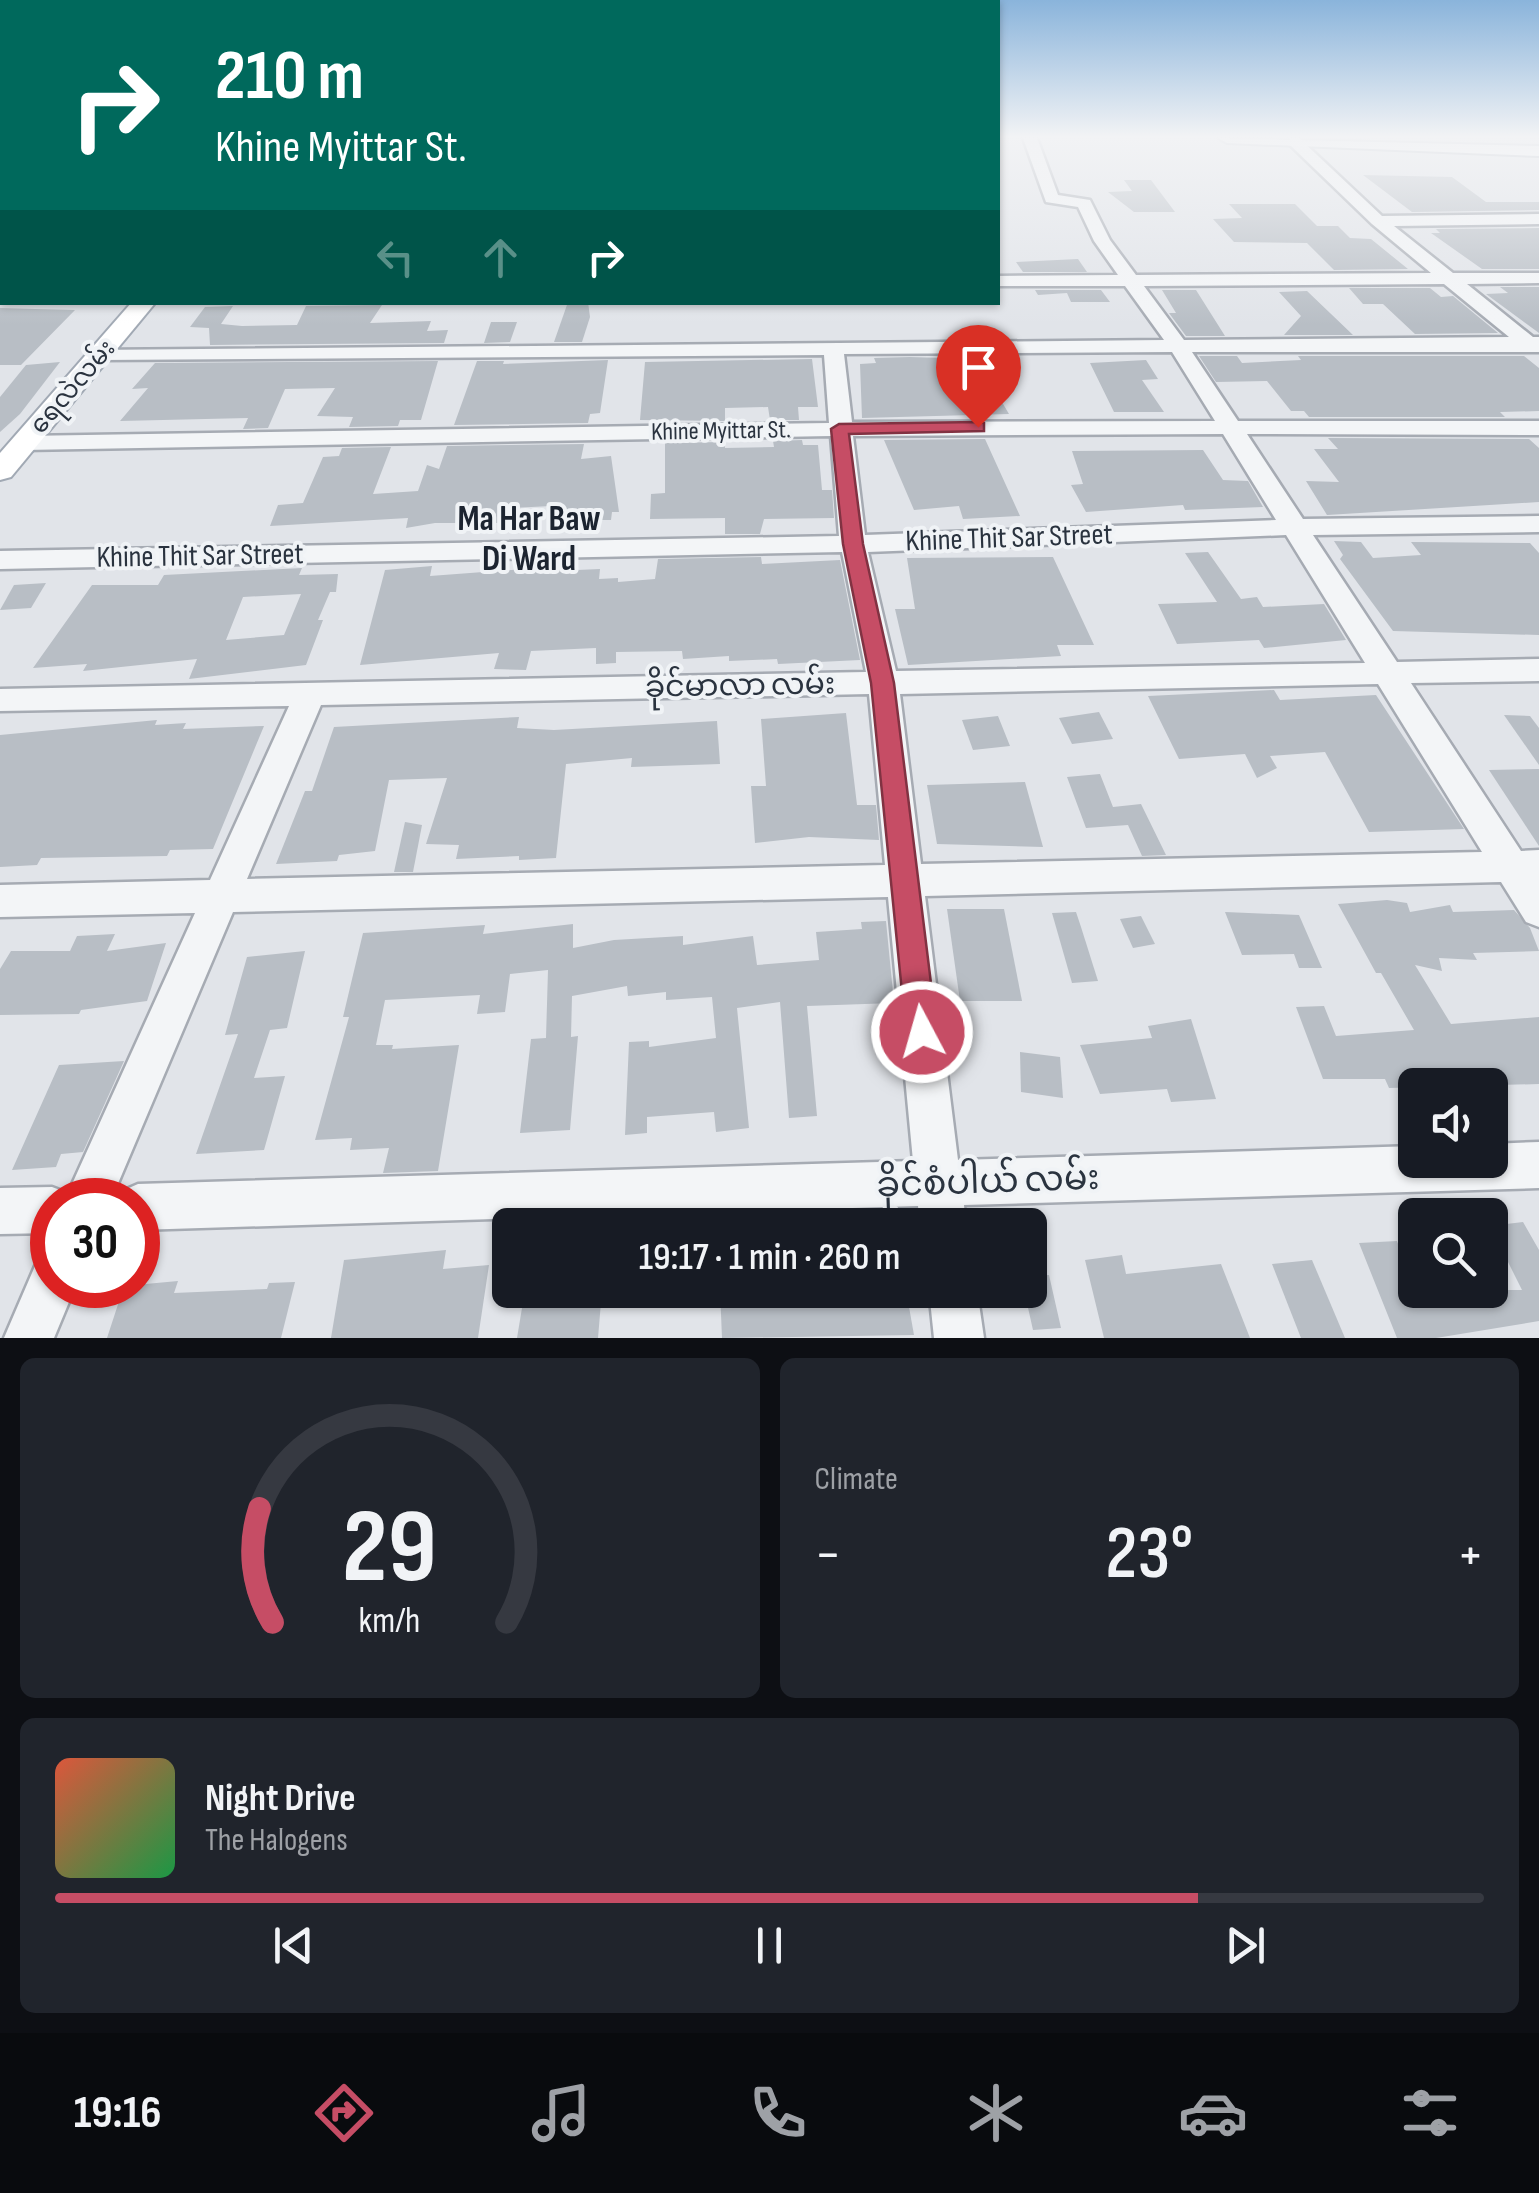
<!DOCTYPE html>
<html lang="en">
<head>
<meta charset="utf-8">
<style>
  body { margin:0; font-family:"Sofia Sans Condensed","Noto Sans Myanmar",sans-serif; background:#20242c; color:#f1f3f6; height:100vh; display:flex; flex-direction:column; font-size:38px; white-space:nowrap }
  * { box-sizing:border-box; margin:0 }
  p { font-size:32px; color:#9ea1a6 }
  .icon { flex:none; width:55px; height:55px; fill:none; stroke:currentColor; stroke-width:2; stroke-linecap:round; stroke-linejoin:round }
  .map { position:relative; height:1338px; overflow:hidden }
  .side { display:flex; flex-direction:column; gap:20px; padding:20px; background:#0d0f14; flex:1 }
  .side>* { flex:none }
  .guide { position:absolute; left:0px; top:0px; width:1000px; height:305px; box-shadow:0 2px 8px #0004; background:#00695c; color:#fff; overflow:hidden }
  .buttons { position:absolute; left:1398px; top:1068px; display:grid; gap:20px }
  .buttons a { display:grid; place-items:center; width:110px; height:110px; border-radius:15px; background:#171b24; box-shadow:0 2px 8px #0004; font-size:50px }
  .speed { position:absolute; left:30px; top:1178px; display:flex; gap:20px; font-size:50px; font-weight:700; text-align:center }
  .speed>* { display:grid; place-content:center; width:130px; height:130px; border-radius:50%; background:#171b24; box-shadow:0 2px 8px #0004; line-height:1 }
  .speed .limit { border:15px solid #d22; background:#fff; color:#111 }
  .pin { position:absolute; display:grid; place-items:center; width:85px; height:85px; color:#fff; margin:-102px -42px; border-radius:50% 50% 50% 0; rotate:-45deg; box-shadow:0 0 10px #0007 }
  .pin .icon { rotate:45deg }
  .me { position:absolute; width:110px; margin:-55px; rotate:354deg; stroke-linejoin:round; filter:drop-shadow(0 0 8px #0008) }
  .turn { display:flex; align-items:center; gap:35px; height:210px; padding:0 50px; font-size:45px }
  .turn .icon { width:130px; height:130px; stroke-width:2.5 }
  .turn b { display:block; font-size:70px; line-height:85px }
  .lanes { display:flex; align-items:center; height:95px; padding:0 50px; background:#0003; justify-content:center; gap:50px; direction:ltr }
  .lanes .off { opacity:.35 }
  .big { font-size:75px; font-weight:600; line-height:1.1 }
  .side .widget { flex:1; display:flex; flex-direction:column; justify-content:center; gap:15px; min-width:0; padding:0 35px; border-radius:15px; background:#20242c }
  .side .dial { align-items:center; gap:0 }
  .dial svg { height:260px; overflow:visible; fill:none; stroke:#363941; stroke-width:7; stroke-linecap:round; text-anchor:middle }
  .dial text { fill:#f1f3f6; stroke:none }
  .song { display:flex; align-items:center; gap:30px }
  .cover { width:120px; height:120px; border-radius:15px; background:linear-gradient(135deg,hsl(10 70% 55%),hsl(140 70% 35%)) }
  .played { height:10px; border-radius:5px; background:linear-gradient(90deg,#c64d65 80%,#363941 80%) }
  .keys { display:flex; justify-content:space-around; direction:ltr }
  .heat { display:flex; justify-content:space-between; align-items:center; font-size:55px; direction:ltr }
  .side .tiles { flex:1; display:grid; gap:20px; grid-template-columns:1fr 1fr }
  .widget:last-child { grid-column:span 2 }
  .trip { position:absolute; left:492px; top:1208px; width:555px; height:100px; border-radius:15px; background:#171b24; box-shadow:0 2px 8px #0004; font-weight:600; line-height:100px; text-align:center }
  .tabs { display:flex; height:160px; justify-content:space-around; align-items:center; background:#090b0e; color:#9ea1a6 }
  .tabs .icon { width:70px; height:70px }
  .tabs .selected { color:#c64d65 }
  .tabs b { font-size:45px; color:#f1f3f6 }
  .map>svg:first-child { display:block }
</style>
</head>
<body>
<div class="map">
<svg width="1539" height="1338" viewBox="0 0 1539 1338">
  <rect width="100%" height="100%" fill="#e1e4e9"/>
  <!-- building -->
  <g fill="#b8bec5" fill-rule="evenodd">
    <polygon points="1363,175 1452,177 1486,202 1539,202 1539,210 1412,212"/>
    <polygon points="1124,180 1151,180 1175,212 1134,212 1108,192 1132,191"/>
    <polygon points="1229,204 1295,204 1317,226 1338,226 1350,238 1371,239 1408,269 1334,270 1307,243 1234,242 1213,219 1242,218"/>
    <polygon points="1539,228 1539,269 1482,269 1431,233 1440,233 1436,229"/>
    <polygon points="1078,259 1087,272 1023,272 1016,262"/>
    <polygon points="1500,287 1539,287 1539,333 1486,294 1508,293"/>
    <polygon points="1349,288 1430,288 1441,297 1453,296 1498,333 1415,334 1383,304 1363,304"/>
    <polygon points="1035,290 1101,290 1110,302 1071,302 1067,293 1038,295"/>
    <polygon points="1162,290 1196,290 1225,336 1186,336 1169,313 1176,313"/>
    <polygon points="1307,291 1353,335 1284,335 1301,316 1279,292"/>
    <polygon points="568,302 588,302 590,317 582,342 554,342"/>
    <polygon points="382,305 370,323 431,321 427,331 448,330 444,343 210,345 209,328 190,327 205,307 233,306 221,324 242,326 297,325 306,306"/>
    <polygon points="0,308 35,309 75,310 21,365 0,365"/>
    <polygon points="491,322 517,322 510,342 484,343"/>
    <polygon points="1199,356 1237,356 1242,363 1301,360 1298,356 1524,356 1539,368 1539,411 1500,412 1505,417 1309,417 1304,411 1291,411 1267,381 1216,382"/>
    <polygon points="910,357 973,359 984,388 993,387 1009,414 862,418 860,364 876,363 874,358"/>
    <polygon points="812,359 818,407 798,407 799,420 770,420 768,407 725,408 725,421 640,420 645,362"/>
    <polygon points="608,360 600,413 590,414 588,423 454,425 477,361 504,361 503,364"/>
    <polygon points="1146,360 1158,379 1142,380 1164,412 1114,412 1090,363"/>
    <polygon points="438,361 421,420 400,420 398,426 349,427 353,417 317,416 335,388 285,389 268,428 243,429 248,418 120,421 148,388 132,389 155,363"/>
    <polygon points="60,362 20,414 0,432 0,397 26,365"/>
    <polygon points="1328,438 1529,439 1539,448 1539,502 1327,515 1306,481 1339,482 1314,449 1338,449"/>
    <polygon points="985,439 1020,516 963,519 959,506 914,510 884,440"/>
    <polygon points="802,440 803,445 818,445 822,490 832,490 834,518 764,519 760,534 725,534 725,518 650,519 651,494 665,493 665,443 725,442 725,448 774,447 773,441"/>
    <polygon points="584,444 581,459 611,456 619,512 612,512 611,520 550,520 551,506 512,508 508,523 435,523 406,528 408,518 270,526 278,505 303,503 323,457 339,456 342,448 391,447 373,494 418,491 427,465 439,469 447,446"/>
    <polygon points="1203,450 1223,480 1248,481 1263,507 1185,510 1183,505 1086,512 1071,485 1083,484 1072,451"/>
    <polygon points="1334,541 1361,542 1373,558 1421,555 1411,542 1530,543 1539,553 1539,635 1393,631 1340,559 1343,555"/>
    <polygon points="1208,552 1241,599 1257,597 1263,607 1324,604 1346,640 1264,648 1259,640 1177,644 1158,604 1217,602 1185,553"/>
    <polygon points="761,557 762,564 840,560 860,660 778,664 777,659 729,661 729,656 683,659 682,651 616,652 616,663 596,664 596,648 531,651 526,670 494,669 499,653 360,665 385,570 432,566 430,576 577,565 577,570 600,569 599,579 618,578 618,582 655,579 658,559"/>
    <polygon points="1053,557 1094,645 1057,645 1061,656 908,665 895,609 915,609 907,558"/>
    <path d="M 302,568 L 299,575 L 338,574 L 336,592 L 330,592 L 318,620 L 323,620 L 306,665 L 189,679 L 197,659 L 83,671 L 87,664 L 33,668 L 92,585 L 158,585 L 164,575 ZM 301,594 L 284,635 L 226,640 L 243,597 Z"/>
    <polygon points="46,583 31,608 0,610 14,585"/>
    <polygon points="1274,690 1280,700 1376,695 1464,829 1369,832 1325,752 1270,756 1277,768 1257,778 1245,754 1179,759 1148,696"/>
    <polygon points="1099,712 1113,739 1072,744 1059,718"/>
    <polygon points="846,713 857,805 876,805 879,840 809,837 755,843 751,786 766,786 761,719"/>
    <polygon points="1504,715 1530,716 1539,728 1539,765"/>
    <polygon points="998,716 1010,746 973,750 962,720"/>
    <polygon points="519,717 517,728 554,730 717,721 720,764 631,767 632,758 566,764 556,858 519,860 519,856 456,859 459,845 426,844 447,778 389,780 375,851 339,855 337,861 276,864 305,791 312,791 334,727"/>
    <polygon points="157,720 155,725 186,723 183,729 264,726 213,849 170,850 167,856 41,858 37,865 0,867 0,735"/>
    <polygon points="1539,769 1539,846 1489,770"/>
    <polygon points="1100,774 1113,807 1141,804 1166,855 1142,856 1128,825 1086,828 1067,777"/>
    <polygon points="1025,782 1043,847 937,844 927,785"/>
    <polygon points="405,822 422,825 413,872 394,872"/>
    <polygon points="1387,900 1407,903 1410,912 1450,905 1453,912 1514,910 1530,928 1539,951 1473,953 1477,960 1439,958 1442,971 1415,965 1451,1024 1539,1017 1539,1084 1389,1088 1385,1079 1323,1079 1296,1007 1324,1006 1336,1036 1414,1030 1381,973 1376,973 1338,904"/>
    <polygon points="947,909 1004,909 1022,1001 960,1001"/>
    <polygon points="1076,912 1081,927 1098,981 1072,983 1052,913"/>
    <polygon points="1225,912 1299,915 1322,968 1299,968 1294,954 1242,955"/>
    <polygon points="1141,916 1155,944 1133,948 1120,919"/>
    <polygon points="886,921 894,1003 807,1006 817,1116 789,1118 780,1002 737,1008 749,1128 716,1132 714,1112 647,1117 647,1133 625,1135 629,1042 649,1041 649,1047 716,1038 712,997 666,1000 666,992 628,996 627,986 572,996 571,1037 578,1036 570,1130 520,1133 531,1039 546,1038 548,970 510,974 505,1012 477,1014 480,995 385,1000 376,1045 393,1045 392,1049 459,1045 438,1171 383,1173 389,1148 350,1150 352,1138 315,1140 349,1017 343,1017 363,933 485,925 483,934 573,924 573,948 614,940 683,936 683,945 753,936 757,965 819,960 816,932 862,929 861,922"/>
    <polygon points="115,934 107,951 166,943 147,1001 81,1010 79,1014 0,1015 0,969 11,951 70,951 77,936"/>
    <polygon points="305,951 287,1028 270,1030 254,1078 285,1076 264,1150 196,1154 238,1034 225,1035 247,957"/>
    <polygon points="1191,1019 1216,1099 1171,1102 1167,1089 1100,1094 1080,1045 1152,1038 1148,1026"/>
    <polygon points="1020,1052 1060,1057 1063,1098 1021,1092"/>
    <polygon points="124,1061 83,1152 61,1154 56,1167 12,1170 59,1065"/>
    <polygon points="1523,1222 1539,1250 1539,1321 1436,1338 1397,1338 1359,1243 1397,1241 1415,1290 1522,1290 1490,1226"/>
    <polygon points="446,1250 443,1269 489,1265 478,1338 331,1338 344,1260"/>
    <polygon points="1122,1255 1126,1274 1221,1264 1250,1338 1104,1338 1085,1260"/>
    <polygon points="1312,1260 1345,1338 1301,1338 1272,1264"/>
    <polygon points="1049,1275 1061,1328 1033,1330 1024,1290 1030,1290 1030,1276"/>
    <polygon points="178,1281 174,1293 267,1289 269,1283 295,1282 281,1338 107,1338 124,1286"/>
    <polygon points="525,1290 602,1290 598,1338 517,1338"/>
    <polygon points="720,1290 906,1290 914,1335 722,1338"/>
  </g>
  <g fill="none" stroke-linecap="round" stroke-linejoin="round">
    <!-- minor casing -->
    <g stroke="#a6abb3" stroke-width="5">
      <g id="minor">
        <path d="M 1023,138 L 1037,138 L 1058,195 L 1090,200 L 1110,240 L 1136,275 L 1431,273 L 1372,224 L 1289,144 L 1290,138 L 1299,138 L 1382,216 L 1539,214 L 1539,224 L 1394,226 L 1453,273 L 1539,273 L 1539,283 L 1467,284 L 1533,337 L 1539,337 L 1539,352 L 1192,352 L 1238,421 L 1539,421 L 1539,435 L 1247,434 L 1303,519 L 1539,516 L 1539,532 L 1313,535 L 1397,662 L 1539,659 L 1539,681 L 1411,683 L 1521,851 L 1539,850 L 1539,927 L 1526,922 L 1501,882 L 925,896 L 958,1160 L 1415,1146 L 1415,1160 L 1490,1160 L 1490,1144 L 1539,1142 L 1539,1188 L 964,1205 L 966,1225 L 920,1225 L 918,1206 L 138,1230 L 138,1200 L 118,1200 L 122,1191 L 138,1184 L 913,1161 L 888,897 L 233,912 L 111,1200 L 52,1200 L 52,1233 L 0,1234 L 0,1188 L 52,1187 L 68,1193 L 195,913 L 0,917 L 0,885 L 210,880 L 289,706 L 0,711 L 0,689 L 866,672 L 842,552 L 0,569 L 0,551 L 839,536 L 831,436 L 24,450 L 12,443 L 24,436 L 829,423 L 824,355 L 100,360 L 93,358 L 93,350 L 1164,340 L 1125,286 L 998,286 L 998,276 L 1118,275 L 1094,241 L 1078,207 L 1046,202 ZM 1444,284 L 1509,337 L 1184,340 L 1144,286 ZM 1172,352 L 1215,421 L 852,422 L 844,354 ZM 1223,434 L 1276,520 L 865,535 L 853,436 ZM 1286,535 L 1365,663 L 896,671 L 868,552 ZM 1378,684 L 1482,852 L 921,864 L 900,694 ZM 869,694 L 885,865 L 247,879 L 321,705 Z"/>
        <polygon points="2,176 2,186 0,187 0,177"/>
        <polygon points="52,1259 52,1285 76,1285 54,1338 4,1338 35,1266"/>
        <polygon points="929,1290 977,1290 984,1338 934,1338"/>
      </g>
    </g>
    <!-- major casing -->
    <g stroke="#a1a9b4" stroke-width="4">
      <g id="major">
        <polygon points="1218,138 1539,146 1539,156 1227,143"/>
        <polygon points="132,302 156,302 11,477 0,480 0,453"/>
      </g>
    </g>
    <!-- minor -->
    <use href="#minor" fill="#f3f5f7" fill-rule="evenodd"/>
    <!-- major -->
    <use href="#major" fill="#fff" fill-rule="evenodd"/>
  </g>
  <!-- sky -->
  <linearGradient id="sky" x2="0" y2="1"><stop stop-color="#8ab4db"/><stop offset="0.42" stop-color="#f2f3f5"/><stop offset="1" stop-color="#f2f3f5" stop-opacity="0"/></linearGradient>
  <rect width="1539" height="325" fill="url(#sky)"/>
  <!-- route -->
  <polygon fill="#c64d65" stroke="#813242" stroke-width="2.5" points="978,422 984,423 984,431 849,434 863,544 894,683 937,1032 933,1042 922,1047 910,1042 906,1032 871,683 843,544 831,429 839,424"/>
  <g text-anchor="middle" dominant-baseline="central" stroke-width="8" stroke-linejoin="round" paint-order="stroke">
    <!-- far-street labels -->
    <g font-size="25" fill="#2a333f" stroke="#f0f3f6">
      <text transform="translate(73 387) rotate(-49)">ရေလဲလမ်း</text>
      <text transform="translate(721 431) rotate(-1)">Khine Myittar St.</text>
    </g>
    <!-- street labels -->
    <g font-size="30" fill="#2a333f" stroke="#f0f3f6">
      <text transform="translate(1009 538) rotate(-2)">Khine Thit Sar Street</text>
      <text transform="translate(200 556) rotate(-1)">Khine Thit Sar Street</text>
      <text transform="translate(740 686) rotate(-1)">ခိုင်မာလာ လမ်း</text>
    </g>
    <!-- quarter labels -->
    <g font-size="35" font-weight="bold" fill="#1c2430" stroke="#f0f3f6">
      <text x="529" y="519">Ma Har Baw<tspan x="529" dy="40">Di Ward</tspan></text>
    </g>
    <!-- near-street labels -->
    <g font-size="35" fill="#2a333f" stroke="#f0f3f6">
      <text transform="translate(988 1182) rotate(-2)">ခိုင်စံပါယ် လမ်း</text>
    </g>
  </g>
</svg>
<div class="buttons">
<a><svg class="icon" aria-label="sound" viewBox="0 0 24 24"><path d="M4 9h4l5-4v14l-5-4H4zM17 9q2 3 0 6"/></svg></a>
<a><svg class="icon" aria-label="search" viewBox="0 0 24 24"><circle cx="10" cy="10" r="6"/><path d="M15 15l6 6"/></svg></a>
</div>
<div class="speed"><div class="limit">30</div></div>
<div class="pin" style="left:978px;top:427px;background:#d93025"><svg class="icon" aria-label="arrive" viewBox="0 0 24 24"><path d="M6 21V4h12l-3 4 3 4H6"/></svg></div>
<svg class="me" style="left:922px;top:1032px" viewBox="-20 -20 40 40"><circle r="17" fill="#c64d65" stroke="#fff" stroke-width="3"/><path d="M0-11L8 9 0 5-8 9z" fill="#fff"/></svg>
<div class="trip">19:17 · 1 min · 260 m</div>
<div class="guide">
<div class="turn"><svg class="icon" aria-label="right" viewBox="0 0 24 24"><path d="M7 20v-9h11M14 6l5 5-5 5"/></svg><div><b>210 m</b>Khine Myittar St.</div></div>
<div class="lanes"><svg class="icon off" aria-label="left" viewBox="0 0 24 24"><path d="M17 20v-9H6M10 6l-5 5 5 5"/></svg><svg class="icon off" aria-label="ahead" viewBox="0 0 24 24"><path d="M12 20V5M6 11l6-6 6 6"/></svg><svg class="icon" aria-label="right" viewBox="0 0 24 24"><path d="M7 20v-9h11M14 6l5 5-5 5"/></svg></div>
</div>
</div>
<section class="side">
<div class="tiles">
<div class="widget dial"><svg viewBox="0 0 100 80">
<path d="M14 69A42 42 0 1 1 86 69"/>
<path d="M14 69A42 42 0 0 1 10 34" stroke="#c64d65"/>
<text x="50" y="56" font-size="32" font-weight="700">29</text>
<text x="50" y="72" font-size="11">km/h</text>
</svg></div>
<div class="widget"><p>Climate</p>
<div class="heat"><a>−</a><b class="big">23°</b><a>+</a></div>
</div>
<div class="widget">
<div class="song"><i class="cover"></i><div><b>Night Drive</b><p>The Halogens</p></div></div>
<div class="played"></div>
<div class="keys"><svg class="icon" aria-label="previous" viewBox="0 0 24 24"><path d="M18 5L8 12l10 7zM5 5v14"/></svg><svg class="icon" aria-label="pause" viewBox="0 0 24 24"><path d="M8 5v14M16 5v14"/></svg><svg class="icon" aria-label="next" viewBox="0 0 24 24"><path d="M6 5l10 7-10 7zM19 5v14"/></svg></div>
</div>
</div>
</section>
<nav class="tabs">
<b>19:16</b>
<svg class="icon selected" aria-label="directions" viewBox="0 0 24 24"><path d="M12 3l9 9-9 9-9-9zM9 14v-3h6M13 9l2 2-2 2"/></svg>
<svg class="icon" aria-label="music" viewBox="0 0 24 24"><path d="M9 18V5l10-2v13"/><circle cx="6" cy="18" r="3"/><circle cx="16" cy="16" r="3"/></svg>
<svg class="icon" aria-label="phone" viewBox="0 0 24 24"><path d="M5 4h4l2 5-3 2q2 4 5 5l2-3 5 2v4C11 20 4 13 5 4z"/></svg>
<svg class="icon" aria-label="climate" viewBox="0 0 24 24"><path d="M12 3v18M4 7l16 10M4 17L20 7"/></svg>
<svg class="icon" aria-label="car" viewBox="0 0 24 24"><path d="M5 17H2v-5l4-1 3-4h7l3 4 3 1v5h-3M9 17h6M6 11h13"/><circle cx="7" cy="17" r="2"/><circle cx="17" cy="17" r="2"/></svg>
<svg class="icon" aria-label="filters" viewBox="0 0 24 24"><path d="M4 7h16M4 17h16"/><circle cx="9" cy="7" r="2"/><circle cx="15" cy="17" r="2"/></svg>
</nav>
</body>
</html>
